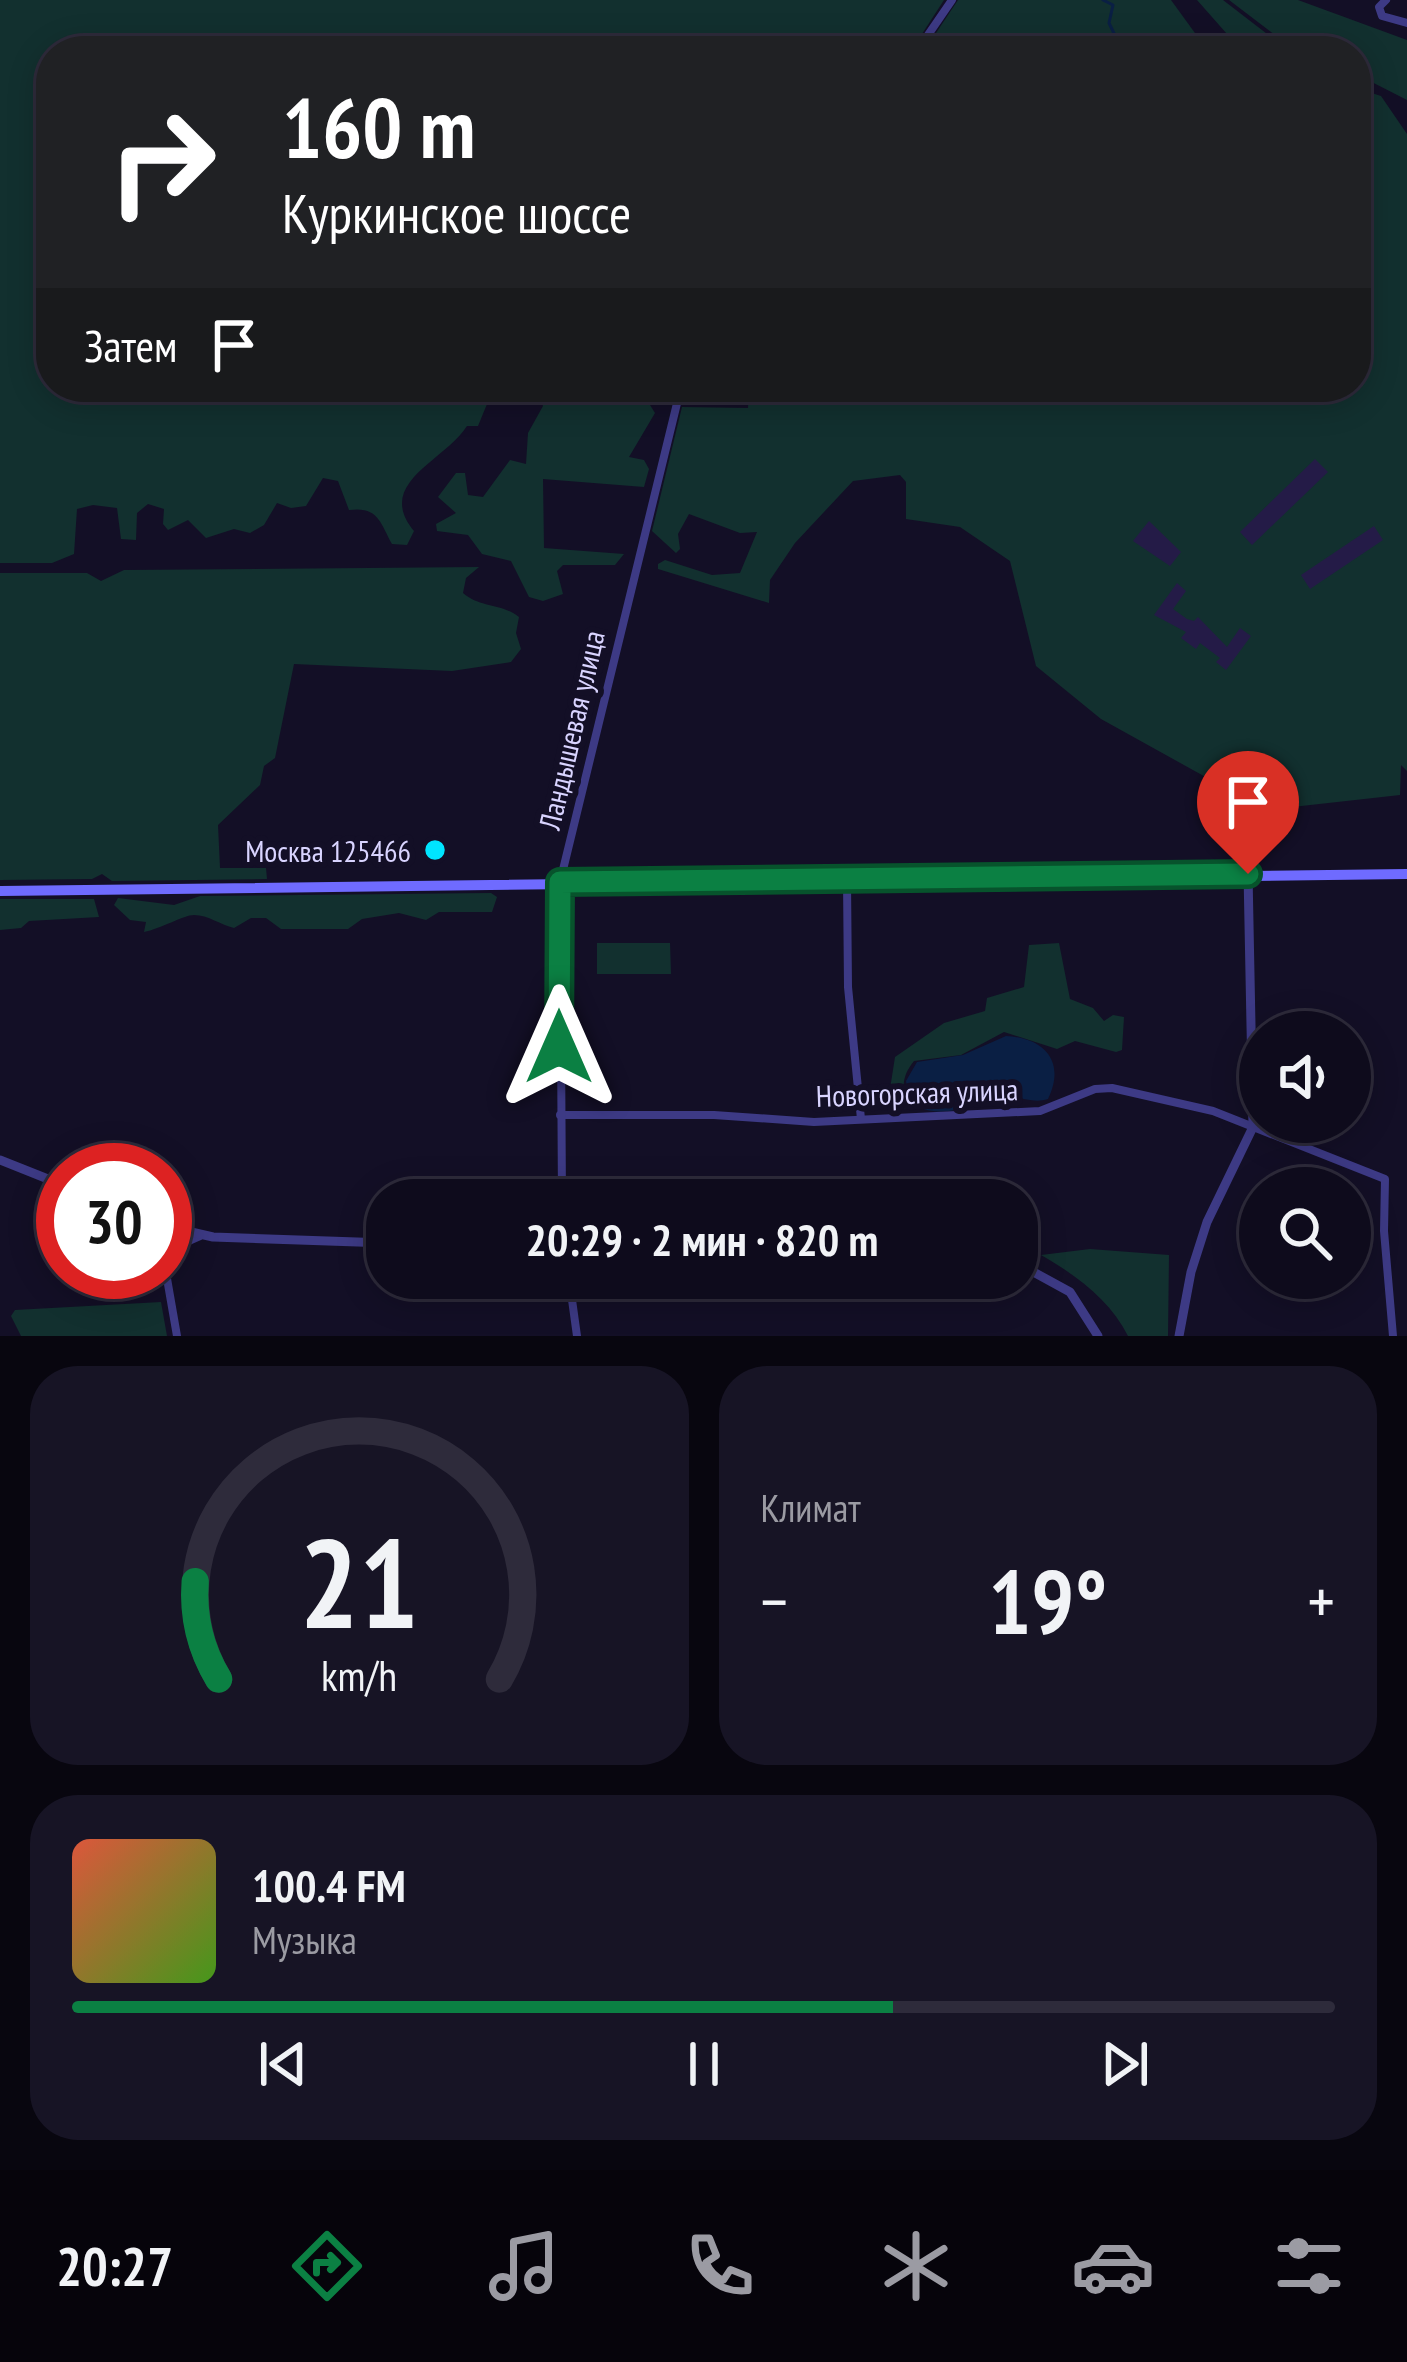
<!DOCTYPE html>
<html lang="ru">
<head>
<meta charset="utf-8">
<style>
  body { margin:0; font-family:"PT Sans Narrow",sans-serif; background:#171425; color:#f1f3f6; height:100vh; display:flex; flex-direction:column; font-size:45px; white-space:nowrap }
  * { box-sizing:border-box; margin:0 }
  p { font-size:39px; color:#9b9ba3 }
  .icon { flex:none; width:66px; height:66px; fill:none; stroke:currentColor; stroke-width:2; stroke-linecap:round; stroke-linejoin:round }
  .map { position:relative; height:1336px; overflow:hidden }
  .details { display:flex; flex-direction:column; gap:30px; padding:30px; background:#08060f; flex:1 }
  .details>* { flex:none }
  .top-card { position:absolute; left:36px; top:36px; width:1335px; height:366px; border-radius:48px; box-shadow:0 6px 30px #0003,0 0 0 3px #2e2b3b; background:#202124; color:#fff; overflow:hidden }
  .fabs { position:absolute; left:1239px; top:1011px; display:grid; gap:24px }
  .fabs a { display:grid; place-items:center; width:132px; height:132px; border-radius:50%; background:#0e0b1c; box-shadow:0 6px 30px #0003,0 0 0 3px #2e2b3b; font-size:60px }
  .speed { position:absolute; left:36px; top:1143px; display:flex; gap:24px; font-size:60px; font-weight:700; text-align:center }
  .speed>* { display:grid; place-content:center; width:156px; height:156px; border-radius:50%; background:#0e0b1c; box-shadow:0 6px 30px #0003,0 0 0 3px #2e2b3b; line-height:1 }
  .speed .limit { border:18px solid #d22; background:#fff; color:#111 }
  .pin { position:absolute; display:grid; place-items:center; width:102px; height:102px; color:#fff; margin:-123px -51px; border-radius:50% 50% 50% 0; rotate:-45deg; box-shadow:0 0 12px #0007 }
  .pin .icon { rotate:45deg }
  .me { position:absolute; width:132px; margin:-66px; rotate:0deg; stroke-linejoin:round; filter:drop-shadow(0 0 9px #0008) }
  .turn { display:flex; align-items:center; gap:42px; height:252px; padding:0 48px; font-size:54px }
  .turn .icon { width:156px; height:156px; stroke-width:2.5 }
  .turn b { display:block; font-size:84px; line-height:102px }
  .then { display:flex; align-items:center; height:114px; padding:0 48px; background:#0003; gap:24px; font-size:45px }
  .big { font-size:90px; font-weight:700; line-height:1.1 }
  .details .card { flex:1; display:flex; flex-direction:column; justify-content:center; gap:18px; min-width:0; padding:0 42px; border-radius:48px; background:#171425 }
  .details .dial { align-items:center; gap:0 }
  .dial svg { height:312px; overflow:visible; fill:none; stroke:#2e2b3b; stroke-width:7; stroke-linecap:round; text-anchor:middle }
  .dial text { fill:#f1f3f6; stroke:none }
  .song { display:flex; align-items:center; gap:36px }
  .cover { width:144px; height:144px; border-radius:18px; background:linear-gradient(135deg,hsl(10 70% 55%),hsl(100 70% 35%)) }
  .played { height:12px; border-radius:6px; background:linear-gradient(90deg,#0b8043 65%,#2e2b3b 65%) }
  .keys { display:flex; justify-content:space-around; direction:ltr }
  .heat { display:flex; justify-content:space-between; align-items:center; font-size:66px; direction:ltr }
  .details .tiles { flex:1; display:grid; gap:30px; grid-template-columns:1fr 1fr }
  .card:last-child { grid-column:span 2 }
  .trip { position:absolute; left:366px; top:1179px; width:672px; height:120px; border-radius:48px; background:#0e0b1c; box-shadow:0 6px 30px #0003,0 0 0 3px #2e2b3b; font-weight:700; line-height:120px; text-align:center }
  .dock { display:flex; height:192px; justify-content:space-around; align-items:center; background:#06040b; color:#9b9ba3 }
  .dock .icon { width:84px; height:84px }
  .dock .active { color:#0b8043 }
  .dock b { font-size:54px; color:#f1f3f6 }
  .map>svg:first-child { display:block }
</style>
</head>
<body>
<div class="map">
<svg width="1407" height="1336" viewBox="0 0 1407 1336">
  <rect width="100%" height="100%" fill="#130f26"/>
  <!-- green -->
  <g fill="#12302f">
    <path d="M 0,0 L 944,0 L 911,51 L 51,51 L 51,387 L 494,387 L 478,426 L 467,426 C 445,461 374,483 414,531 L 407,545 L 392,544 C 380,522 378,506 349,510 L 338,481 L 323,478 L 306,506 L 291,508 L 277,503 L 264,525 L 250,533 L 234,529 L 206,538 L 188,520 L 168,530 L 163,524 L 164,509 L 148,504 L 137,513 L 136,540 L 121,539 L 117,508 L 93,505 L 77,509 L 74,554 L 52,563 L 0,563 Z"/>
    <polygon points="958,0 1171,0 1208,51 924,51"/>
    <polygon points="1197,0 1223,0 1289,51 1242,51"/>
    <polygon points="1229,0 1298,0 1407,40 1407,100 1356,74 1356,51 1296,51"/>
    <polygon points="1356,88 1381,96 1407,134 1407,771 1401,765 1400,795 1265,810 1101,719 1036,666 1010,561 960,527 906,519 906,482 900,475 853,481 795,543 770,580 769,603 658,569 658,564 665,560 712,575 740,573 757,532 740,533 689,514 678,534 680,549 676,553 652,531 682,407 748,408 749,393 808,396 845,387 1356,387"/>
    <polygon points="527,387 657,387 645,397 655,413 629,457 644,460 649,469 644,487 543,479 544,548 624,554 615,565 563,565 557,571 563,594 543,601 529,597 511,561 482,554 468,535 437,531 436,524 456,513 438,497 456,473 465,473 468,495 483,497 510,460 526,464 528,433 543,406 538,393"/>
    <path d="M 479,567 L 466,578 L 463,593 C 480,608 501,603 519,617 L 516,633 L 521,649 L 511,662 L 452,671 L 294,664 L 275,758 L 264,766 L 260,785 L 218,825 L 220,868 L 266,868 L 267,879 L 112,881 L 102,874 L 92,879 L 0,880 L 0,573 L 87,573 L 101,581 L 124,570 Z"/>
    <path d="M 491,893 L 497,897 L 492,912 L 439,912 L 426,920 L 399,913 L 362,919 L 348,929 L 281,929 L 266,918 L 251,918 L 234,928 C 221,925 208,915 194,915 C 184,915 160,929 144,932 L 146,922 L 130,920 L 114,905 L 118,898 L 174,905 L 200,896 Z"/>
    <polygon points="0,899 94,899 99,917 29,921 21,928 0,930"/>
    <polygon points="597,943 670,943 671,974 597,974"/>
    <path d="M 1059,943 L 1070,999 L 1093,1008 L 1104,1021 L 1113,1015 L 1124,1017 L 1122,1050 L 1116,1052 L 1075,1041 L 1057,1049 L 1004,1032 L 961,1055 L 914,1061 C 901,1077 901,1090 910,1108 L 898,1109 L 890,1089 L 895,1057 L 944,1023 L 985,1011 L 987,998 L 1024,987 L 1029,945 Z"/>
    <path d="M 1090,1249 L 1169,1255 L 1168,1336 L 1128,1336 C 1110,1300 1076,1275 1041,1255 Z"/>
    <polygon points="161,1302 167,1336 21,1336 11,1316 15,1310"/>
  </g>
  <!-- water -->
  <path fill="#0a1f44" d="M 1006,1036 C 1045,1038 1066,1062 1048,1099 C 1032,1104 1023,1096 1008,1098 C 976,1102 942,1123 910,1103 L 906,1081 L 917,1062 L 963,1055 Z"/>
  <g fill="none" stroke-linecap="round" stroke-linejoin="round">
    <!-- stream -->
    <polyline stroke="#0a1f44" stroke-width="3" points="1103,0 1113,5 1109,23 1122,50"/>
  </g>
  <!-- building -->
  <g fill="#241b47">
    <polygon points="1315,459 1328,472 1252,545 1240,532"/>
    <polygon points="1149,521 1181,552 1170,566 1133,541"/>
    <polygon points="1374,526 1383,540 1310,589 1301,575"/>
    <polygon points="1177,583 1186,591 1173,609 1187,619 1194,621 1198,617 1227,647 1240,628 1251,636 1226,670 1216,662 1220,658 1200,643 1196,649 1181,638 1186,632 1154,615"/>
  </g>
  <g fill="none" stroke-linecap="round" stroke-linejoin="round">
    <!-- minor -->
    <g stroke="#3d3a85" stroke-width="8">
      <polyline points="1386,0 1379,7 1382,16 1407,23"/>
      <polyline points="917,51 952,0"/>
      <polyline points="847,881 848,987 861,1119"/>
      <polyline points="560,1115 714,1115 814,1122 1040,1111 1095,1089 1112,1088 1213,1111 1385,1179 1384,1231 1393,1336"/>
      <polyline points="562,1200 560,882 681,387"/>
      <polyline points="569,1278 577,1336"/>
      <polyline points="177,1336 165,1267 175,1247 200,1236"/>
    </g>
    <!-- tertiary -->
    <g stroke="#3d3a85" stroke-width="9">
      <polyline points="0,1160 63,1185"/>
      <polyline points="165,1226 213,1237 387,1243"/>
      <polyline points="1017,1263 1070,1292 1098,1336"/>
      <polyline points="1179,1336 1191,1272 1207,1222 1253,1127 1248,873"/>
    </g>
    <!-- secondary -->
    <polyline stroke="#6f6bff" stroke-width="10" points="0,891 1407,874"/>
  </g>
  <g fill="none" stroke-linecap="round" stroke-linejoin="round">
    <!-- route casing -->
    <g stroke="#07532c" stroke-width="30">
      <polyline id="route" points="559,1047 560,882 1248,874"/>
    </g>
    <!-- route -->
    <use href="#route" stroke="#0b8043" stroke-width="21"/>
  </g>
  <!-- markers -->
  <circle fill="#00e5ff" stroke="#130f26" stroke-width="4.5" cx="435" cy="850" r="12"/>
  <g text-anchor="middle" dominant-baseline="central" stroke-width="12" stroke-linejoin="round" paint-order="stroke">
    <!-- street labels -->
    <g font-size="30" fill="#d9d4ff" stroke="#130f26">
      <text transform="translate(571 730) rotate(-77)">Ландышевая улица</text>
      <text transform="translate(917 1092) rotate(-2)">Новогорская улица</text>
    </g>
    <!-- poi labels -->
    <g font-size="30" fill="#d9d4ff" stroke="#130f26" text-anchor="end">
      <text x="411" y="850">Москва 125466</text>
    </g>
  </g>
</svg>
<div class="fabs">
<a><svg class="icon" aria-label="sound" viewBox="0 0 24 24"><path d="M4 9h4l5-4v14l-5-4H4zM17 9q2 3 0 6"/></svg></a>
<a><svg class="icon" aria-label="search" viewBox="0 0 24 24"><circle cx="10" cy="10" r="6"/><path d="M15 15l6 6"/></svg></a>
</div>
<div class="speed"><div class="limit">30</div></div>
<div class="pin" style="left:1248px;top:874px;background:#d93025"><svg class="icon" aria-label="arrive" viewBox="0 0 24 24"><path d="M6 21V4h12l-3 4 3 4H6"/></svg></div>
<svg class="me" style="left:559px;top:1047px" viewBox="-20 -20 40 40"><path d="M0-17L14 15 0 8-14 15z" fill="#0b8043" stroke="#fff" stroke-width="4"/></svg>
<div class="trip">20:29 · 2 мин · 820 m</div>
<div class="top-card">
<div class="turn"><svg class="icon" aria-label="right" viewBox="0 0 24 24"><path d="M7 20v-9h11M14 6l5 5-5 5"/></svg><div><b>160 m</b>Куркинское шоссе</div></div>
<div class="then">Затем<svg class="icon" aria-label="arrive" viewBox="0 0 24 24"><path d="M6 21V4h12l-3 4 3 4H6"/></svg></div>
</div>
</div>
<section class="details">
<div class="tiles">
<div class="card dial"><svg viewBox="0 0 100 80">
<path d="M14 69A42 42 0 1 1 86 69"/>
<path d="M14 69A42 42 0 0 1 8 44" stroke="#0b8043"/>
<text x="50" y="56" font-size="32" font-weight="700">21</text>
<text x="50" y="72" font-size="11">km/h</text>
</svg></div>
<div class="card"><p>Климат</p>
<div class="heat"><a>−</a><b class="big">19°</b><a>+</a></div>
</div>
<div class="card">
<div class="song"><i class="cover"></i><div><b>100.4 FM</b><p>Музыка</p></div></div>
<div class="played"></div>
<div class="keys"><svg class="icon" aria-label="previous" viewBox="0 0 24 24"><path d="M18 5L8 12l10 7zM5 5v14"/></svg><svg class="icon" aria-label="pause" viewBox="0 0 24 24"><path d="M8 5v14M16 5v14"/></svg><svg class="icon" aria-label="next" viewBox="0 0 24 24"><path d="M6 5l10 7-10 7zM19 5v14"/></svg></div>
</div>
</div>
</section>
<nav class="dock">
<b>20:27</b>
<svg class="icon active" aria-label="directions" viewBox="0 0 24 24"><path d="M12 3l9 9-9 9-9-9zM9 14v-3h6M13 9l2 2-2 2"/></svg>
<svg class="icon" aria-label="music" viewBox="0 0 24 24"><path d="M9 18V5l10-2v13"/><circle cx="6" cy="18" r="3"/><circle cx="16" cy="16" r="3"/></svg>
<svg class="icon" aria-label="phone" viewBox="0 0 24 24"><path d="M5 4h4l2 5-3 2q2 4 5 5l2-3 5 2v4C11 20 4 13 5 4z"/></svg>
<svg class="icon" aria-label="climate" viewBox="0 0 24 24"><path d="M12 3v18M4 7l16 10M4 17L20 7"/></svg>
<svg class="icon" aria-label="car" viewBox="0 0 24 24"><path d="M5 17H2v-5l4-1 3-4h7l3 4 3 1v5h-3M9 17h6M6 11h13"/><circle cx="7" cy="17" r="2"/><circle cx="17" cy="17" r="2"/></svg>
<svg class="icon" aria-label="filters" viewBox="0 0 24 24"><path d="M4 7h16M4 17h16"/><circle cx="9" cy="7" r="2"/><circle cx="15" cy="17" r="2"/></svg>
</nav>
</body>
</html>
